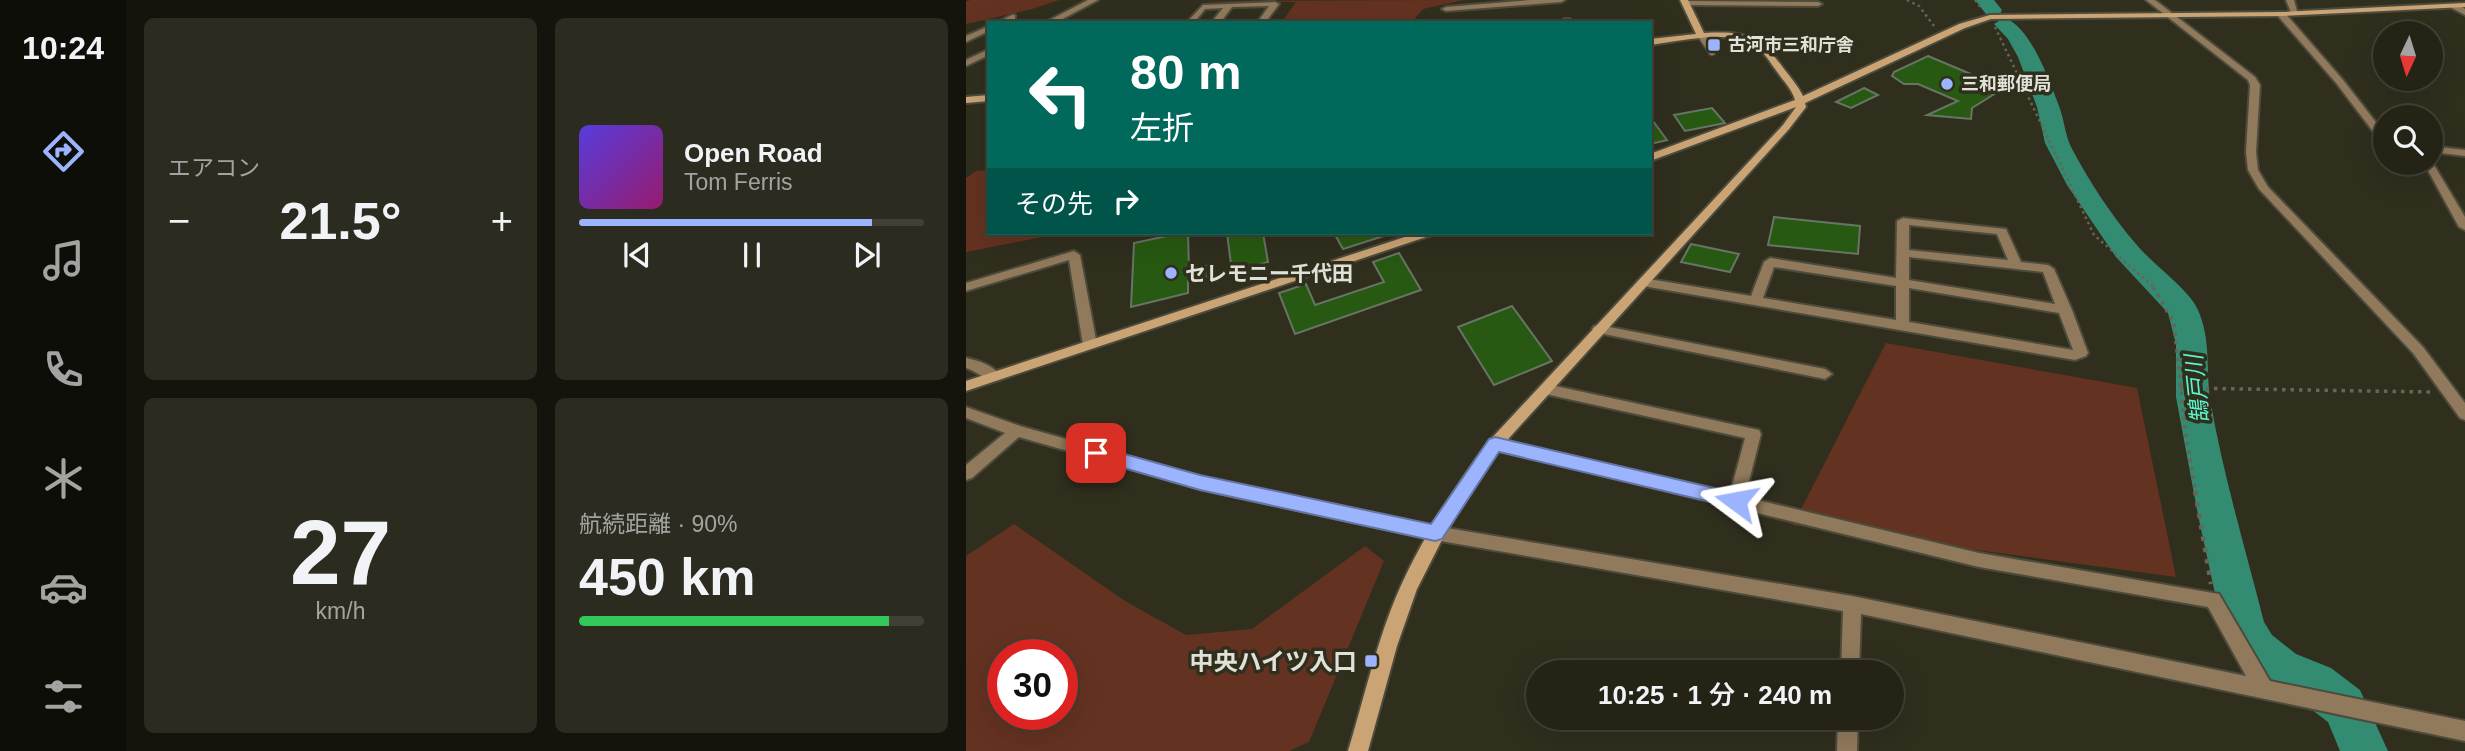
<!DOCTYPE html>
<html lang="ja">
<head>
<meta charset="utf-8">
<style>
  body { margin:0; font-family:Arial,"Noto Sans JP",sans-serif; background:#2c2b1f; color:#f1f3f6; height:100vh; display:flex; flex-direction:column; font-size:26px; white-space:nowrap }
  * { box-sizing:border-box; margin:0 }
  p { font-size:23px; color:#a3a4a1 }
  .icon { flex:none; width:38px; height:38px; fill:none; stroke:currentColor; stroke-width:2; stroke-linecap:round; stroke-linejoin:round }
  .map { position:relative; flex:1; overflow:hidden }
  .details { display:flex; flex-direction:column; gap:18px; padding:18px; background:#14130c; width:840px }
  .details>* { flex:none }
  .hud { position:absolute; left:21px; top:21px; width:665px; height:214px; border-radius:0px; box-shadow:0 7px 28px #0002,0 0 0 2px #414035; background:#00695c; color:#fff; overflow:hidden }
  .needle { width:46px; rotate:184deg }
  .fabs { position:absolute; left:1407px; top:21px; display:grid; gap:14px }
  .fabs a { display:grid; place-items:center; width:70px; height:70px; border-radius:50%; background:#242316; box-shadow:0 7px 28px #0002,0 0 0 2px #414035; font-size:35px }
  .speed { position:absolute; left:21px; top:639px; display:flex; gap:14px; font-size:35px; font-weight:700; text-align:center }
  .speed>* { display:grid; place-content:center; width:91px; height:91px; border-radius:50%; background:#242316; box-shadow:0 7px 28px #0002,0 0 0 2px #414035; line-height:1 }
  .speed .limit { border:10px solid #d22; background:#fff; color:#111 }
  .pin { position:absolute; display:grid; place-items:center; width:60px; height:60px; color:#fff; margin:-30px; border-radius:14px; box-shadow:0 4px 10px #0006 }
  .me { position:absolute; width:77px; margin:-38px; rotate:283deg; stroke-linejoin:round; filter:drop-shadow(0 0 5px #0008) }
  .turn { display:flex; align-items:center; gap:24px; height:147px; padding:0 28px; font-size:32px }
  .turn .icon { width:91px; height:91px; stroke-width:2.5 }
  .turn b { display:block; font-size:49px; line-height:60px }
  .then { display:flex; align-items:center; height:66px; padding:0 28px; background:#0003; gap:14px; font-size:26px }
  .big { font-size:52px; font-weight:600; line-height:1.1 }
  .details .card { flex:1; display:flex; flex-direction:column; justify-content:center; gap:10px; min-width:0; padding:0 24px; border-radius:10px; background:#2c2b1f }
  .details .dial { align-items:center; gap:0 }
  .dial b { font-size:91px; line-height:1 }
  .song { display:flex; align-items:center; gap:21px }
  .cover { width:84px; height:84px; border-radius:10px; background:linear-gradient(135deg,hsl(250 70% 55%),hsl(320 70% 35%)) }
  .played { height:7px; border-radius:4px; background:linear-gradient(90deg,#9cb4fd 85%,#414035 85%) }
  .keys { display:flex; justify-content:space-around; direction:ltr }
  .heat { display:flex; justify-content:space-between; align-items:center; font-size:38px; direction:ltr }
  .charge { height:10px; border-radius:5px; background:linear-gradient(90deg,#34c759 90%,#414035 0) }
  .details .tiles { flex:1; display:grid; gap:18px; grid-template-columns:repeat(2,1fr) }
  .trip { position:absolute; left:560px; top:660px; width:378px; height:70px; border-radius:35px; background:#242316; box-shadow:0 7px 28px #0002,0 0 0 2px #414035; font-weight:600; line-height:70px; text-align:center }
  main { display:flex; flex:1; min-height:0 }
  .tab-bar { display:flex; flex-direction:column; width:126px; justify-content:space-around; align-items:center; background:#0e0e09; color:#a3a4a1 }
  .tab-bar .icon { width:49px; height:49px }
  .tab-bar .current { color:#9cb4fd }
  .tab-bar b { font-size:32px; color:#f1f3f6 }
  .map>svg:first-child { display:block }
</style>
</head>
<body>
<main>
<nav class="tab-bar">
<b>10:24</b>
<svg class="icon current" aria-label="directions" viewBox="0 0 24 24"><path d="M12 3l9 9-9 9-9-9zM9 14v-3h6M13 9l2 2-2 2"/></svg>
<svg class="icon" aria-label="music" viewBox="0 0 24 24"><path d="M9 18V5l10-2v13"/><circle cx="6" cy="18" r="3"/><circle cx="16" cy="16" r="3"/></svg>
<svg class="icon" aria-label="phone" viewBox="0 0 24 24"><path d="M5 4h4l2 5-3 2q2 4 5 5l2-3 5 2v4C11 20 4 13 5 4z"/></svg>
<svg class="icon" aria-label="climate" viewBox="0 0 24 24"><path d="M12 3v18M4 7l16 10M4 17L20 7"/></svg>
<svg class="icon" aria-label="car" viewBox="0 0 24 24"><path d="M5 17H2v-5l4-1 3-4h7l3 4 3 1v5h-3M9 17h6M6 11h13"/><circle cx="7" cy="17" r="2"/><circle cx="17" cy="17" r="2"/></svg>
<svg class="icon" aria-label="filters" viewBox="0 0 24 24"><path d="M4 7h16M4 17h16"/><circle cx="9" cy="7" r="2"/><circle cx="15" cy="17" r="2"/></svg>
</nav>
<section class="details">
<div class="tiles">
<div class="card"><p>エアコン</p>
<div class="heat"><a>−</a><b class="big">21.5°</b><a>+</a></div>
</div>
<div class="card">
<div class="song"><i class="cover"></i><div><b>Open Road</b><p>Tom Ferris</p></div></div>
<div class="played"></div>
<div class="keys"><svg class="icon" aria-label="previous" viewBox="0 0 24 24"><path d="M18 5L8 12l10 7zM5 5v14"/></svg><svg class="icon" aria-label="pause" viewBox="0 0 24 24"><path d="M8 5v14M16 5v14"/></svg><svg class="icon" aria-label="next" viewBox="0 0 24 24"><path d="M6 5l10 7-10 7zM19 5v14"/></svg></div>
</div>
<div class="card dial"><b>27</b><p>km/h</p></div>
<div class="card"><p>航続距離 · 90%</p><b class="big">450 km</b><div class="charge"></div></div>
</div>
</section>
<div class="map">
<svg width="1499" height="751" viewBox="0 0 1499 751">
  <rect width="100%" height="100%" fill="#302f1e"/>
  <!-- green -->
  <g fill="#643221" fill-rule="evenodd">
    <polygon points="4,0 93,0 66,9 0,24 0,2"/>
    <polygon points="498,0 457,9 445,23 315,23 330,2 219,1"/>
    <polygon points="23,170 23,233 84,233 82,236 0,252 0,178 10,171"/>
    <polygon points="920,343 1171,388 1210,577 827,525"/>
    <path d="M 48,524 L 159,601 L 220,635 L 286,629 L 399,546 L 418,561 L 343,742 L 323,751 L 0,751 L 0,556 ZM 96,654 L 96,714 L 37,714 L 37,654 Z"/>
  </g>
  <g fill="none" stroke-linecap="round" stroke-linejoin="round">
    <!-- river -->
    <g fill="#338b72" fill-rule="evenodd">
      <polygon points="1009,0 1028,0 1036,10 1034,14 1020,14"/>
      <path d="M 1038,18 C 1064,25 1084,82 1093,106 C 1098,119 1099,134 1105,147 C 1123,181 1145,215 1170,244 C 1185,263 1223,289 1232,310 C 1245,339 1240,369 1244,399 C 1257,474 1279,548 1298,622 L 1306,635 L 1330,654 L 1365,668 L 1394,690 L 1422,751 L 1374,751 L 1362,722 L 1333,700 L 1298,684 L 1274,665 L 1256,626 L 1232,515 L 1210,397 L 1210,344 L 1202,313 L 1150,257 L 1101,185 L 1079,143 L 1071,107 L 1052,57 L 1042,39 L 1028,24 Z"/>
    </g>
  </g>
  <!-- building -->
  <g fill="#275912" stroke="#687465" stroke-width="2">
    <polygon points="962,56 1038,88 1006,108 1005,119 961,115 992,101 952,84 938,84 926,76 928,72"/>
    <polygon points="898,88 912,95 885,108 870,102"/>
    <polygon points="746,108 759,123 719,131 708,115"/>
    <polygon points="684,117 701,140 684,144"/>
    <polygon points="808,217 894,226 892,254 802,245"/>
    <polygon points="215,233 222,233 223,270 244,265 244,276 222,281 222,293 165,307 168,243"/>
    <polygon points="261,233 297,233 302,262 266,272"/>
    <polygon points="368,233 427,233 377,249"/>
    <polygon points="725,244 773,254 764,272 715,262"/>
    <polygon points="433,253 455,290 329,334 313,293 340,284 349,305 418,282 407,262"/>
    <polygon points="546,306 586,361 528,385 492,327"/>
  </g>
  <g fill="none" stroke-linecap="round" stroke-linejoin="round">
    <!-- lane casing -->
    <g stroke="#4c4b3c" stroke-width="9">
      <polyline id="lane" points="736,37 746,52"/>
    </g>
    <!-- street casing -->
    <g stroke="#4c4b3c" stroke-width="4">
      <g id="street">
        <polygon points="122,0 132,0 89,23 78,23"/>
        <polygon points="565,0 599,0 595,2 480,11 476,9 480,7"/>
        <polygon points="1180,0 1189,0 1289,77 1294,85 1290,152 1292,170 1302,187 1457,347 1499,403 1499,420 1494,418 1447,353 1293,189 1282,170 1280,152 1284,85 1282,80"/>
        <polygon points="1320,0 1328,0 1332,15 1326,15"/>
        <polygon points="720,1 852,2 856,4 852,6 717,5 716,3"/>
        <polygon points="309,2 313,4 299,23 291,23 303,6 266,7 254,23 245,23 257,8 239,9 228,23 220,23 237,5"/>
        <polygon points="1486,4 1492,4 1499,9 1499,15 1486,8"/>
        <polygon points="1312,12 1318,12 1377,80 1419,134 1419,143 1415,142 1371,84 1312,16"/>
        <polygon points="46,15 49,15 49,19 41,23 30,23"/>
        <polygon points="598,19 604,19 605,23 597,23"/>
        <polygon points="23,26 23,31 0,42 0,36"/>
        <polygon points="23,49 23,55 0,66 0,60"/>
        <polygon points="1465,146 1499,150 1499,156 1465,152"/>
        <polygon points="1465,160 1499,217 1499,230 1493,227 1458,163 1465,163"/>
        <path d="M 937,218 L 1040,229 L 1055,262 L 1082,265 L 1088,269 L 1106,310 L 1122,353 L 1120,356 L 1109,360 L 677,286 L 671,282 L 677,278 L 785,296 L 798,262 L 804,258 L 930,278 L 931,221 ZM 943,225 L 1031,234 L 1042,260 L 943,250 ZM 943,257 L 1077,272 L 1089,304 L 943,280 ZM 808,267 L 930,286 L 930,320 L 797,298 ZM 943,288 L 1093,313 L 1107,350 L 943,322 Z"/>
        <polygon points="108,251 114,255 131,345 129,348 119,348 117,345 103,260 0,291 0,283"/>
        <polygon points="633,325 859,369 866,374 859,379 628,332 626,329 628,326"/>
        <path d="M 0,358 C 14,361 26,365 35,376 L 33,380 C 21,383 11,371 0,368 Z"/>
        <polygon points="580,384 793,430 795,434 779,497 1013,553 1253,594 1304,681 1499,721 1499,741 895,614 893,672 875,672 877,611 469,540 234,489 53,437 6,478 0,480 0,465 39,433 0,418 0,407 54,426 234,477 469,526 886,596 1280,676 1242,607 1013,567 524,448 521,444 524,440 529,438 764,494 779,438 575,393 573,389"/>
        <polygon points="872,718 892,718 891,751 871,751"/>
      </g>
    </g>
    <!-- secondary casing -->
    <g stroke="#4c4b3c" stroke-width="4">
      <g id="secondary">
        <path d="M 714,0 L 722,0 L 738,33 C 781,31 793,35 818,69 C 825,78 832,86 837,96 L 993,24 L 1024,15 L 1315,12 L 1499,3 L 1499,7 L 1315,16 L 1025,19 L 999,28 L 839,103 L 840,107 L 823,129 L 534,448 L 520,468 L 481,530 L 451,589 L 431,646 L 402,751 L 382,751 C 396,705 407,657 424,612 C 448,549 485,494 524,440 L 817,125 L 830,107 L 684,161 L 684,154 L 829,100 C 826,89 818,82 812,73 C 805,64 800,54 791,47 C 767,28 713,41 684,45 L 684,39 L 730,34 Z"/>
        <polygon points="23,95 23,101 0,103 0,97"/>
        <polygon points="451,233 468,233 466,235 0,391 0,381"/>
      </g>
    </g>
    <!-- path-far2 -->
    <g stroke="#666556" stroke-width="2.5" stroke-dasharray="2.5 3.5" stroke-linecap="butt">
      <polyline points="941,0 953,6 968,26"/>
      <polyline points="1009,0 1016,9"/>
      <polyline points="1029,27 1128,235 1189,288"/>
    </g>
    <!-- path-far1 -->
    <g stroke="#666556" stroke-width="3.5" stroke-dasharray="3.5 5" stroke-linecap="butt">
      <polyline points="1187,287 1208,323 1219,430 1230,493"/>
      <polyline points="1214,388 1464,392"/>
    </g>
    <!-- path -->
    <polyline stroke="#666556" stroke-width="4.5" stroke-dasharray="4.5 7" stroke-linecap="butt" points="1229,491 1245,584"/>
    <!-- lane -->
    <use href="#lane" stroke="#91795c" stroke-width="6"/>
    <!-- street -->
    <use href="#street" fill="#91795c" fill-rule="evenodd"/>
    <!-- secondary -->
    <use href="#secondary" fill="#caa474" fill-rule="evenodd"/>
  </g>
  <!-- route -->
  <polygon fill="#9cb4fd" stroke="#6575a4" stroke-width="2" points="529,437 770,493 776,495 779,501 776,506 770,508 533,452 476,539 469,541 234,490 130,460 123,458 121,453 123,448 130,446 234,475 465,524 523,439"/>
  <!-- markers -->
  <g fill="#9cb4fd" stroke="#302f1e" stroke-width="2.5">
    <rect x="741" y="38" width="14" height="14" rx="3.5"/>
    <circle cx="981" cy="84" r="7"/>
    <circle cx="205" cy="273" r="7"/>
    <rect x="398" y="654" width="14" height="14" rx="3.5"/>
  </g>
  <g text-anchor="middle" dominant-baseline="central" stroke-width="7" stroke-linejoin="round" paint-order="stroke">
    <!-- far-poi labels -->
    <g font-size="18" font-weight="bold" fill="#e1e1d7" stroke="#302f1e" text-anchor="start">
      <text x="762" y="45">古河市三和庁舎</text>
      <text x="995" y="84">三和郵便局</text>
    </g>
    <!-- poi labels -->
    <g font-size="21" font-weight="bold" fill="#e1e1d7" stroke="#302f1e" text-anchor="start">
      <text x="219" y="273">セレモニー千代田</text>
    </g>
    <!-- water labels -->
    <g font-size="23" font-style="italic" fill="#5bf7cc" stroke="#302f1e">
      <text transform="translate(1231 389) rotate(-96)">鵠戸川</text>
    </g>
    <!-- near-poi labels -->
    <g font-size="24" font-weight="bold" fill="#e1e1d7" stroke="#302f1e" text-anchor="end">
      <text x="391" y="661">中央ハイツ入口</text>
    </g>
  </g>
</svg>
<div class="fabs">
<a><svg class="needle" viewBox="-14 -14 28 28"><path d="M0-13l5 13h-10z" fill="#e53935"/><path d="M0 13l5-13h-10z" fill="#a3a4a1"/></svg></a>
<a><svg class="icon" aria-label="search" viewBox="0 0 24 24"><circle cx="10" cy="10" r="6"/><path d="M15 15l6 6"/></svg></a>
</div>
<div class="speed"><div class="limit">30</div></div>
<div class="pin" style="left:130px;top:453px;background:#d93025"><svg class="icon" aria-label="arrive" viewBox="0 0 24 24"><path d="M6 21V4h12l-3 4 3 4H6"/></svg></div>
<svg class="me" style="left:770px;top:501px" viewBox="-20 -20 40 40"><path d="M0-17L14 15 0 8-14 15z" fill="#9cb4fd" stroke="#fff" stroke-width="4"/></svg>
<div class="trip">10:25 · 1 分 · 240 m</div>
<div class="hud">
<div class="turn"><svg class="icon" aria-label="left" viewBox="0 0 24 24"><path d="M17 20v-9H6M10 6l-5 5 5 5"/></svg><div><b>80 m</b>左折</div></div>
<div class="then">その先<svg class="icon" aria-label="right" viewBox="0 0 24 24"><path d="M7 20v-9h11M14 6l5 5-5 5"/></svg></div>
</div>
</div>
</main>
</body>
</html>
